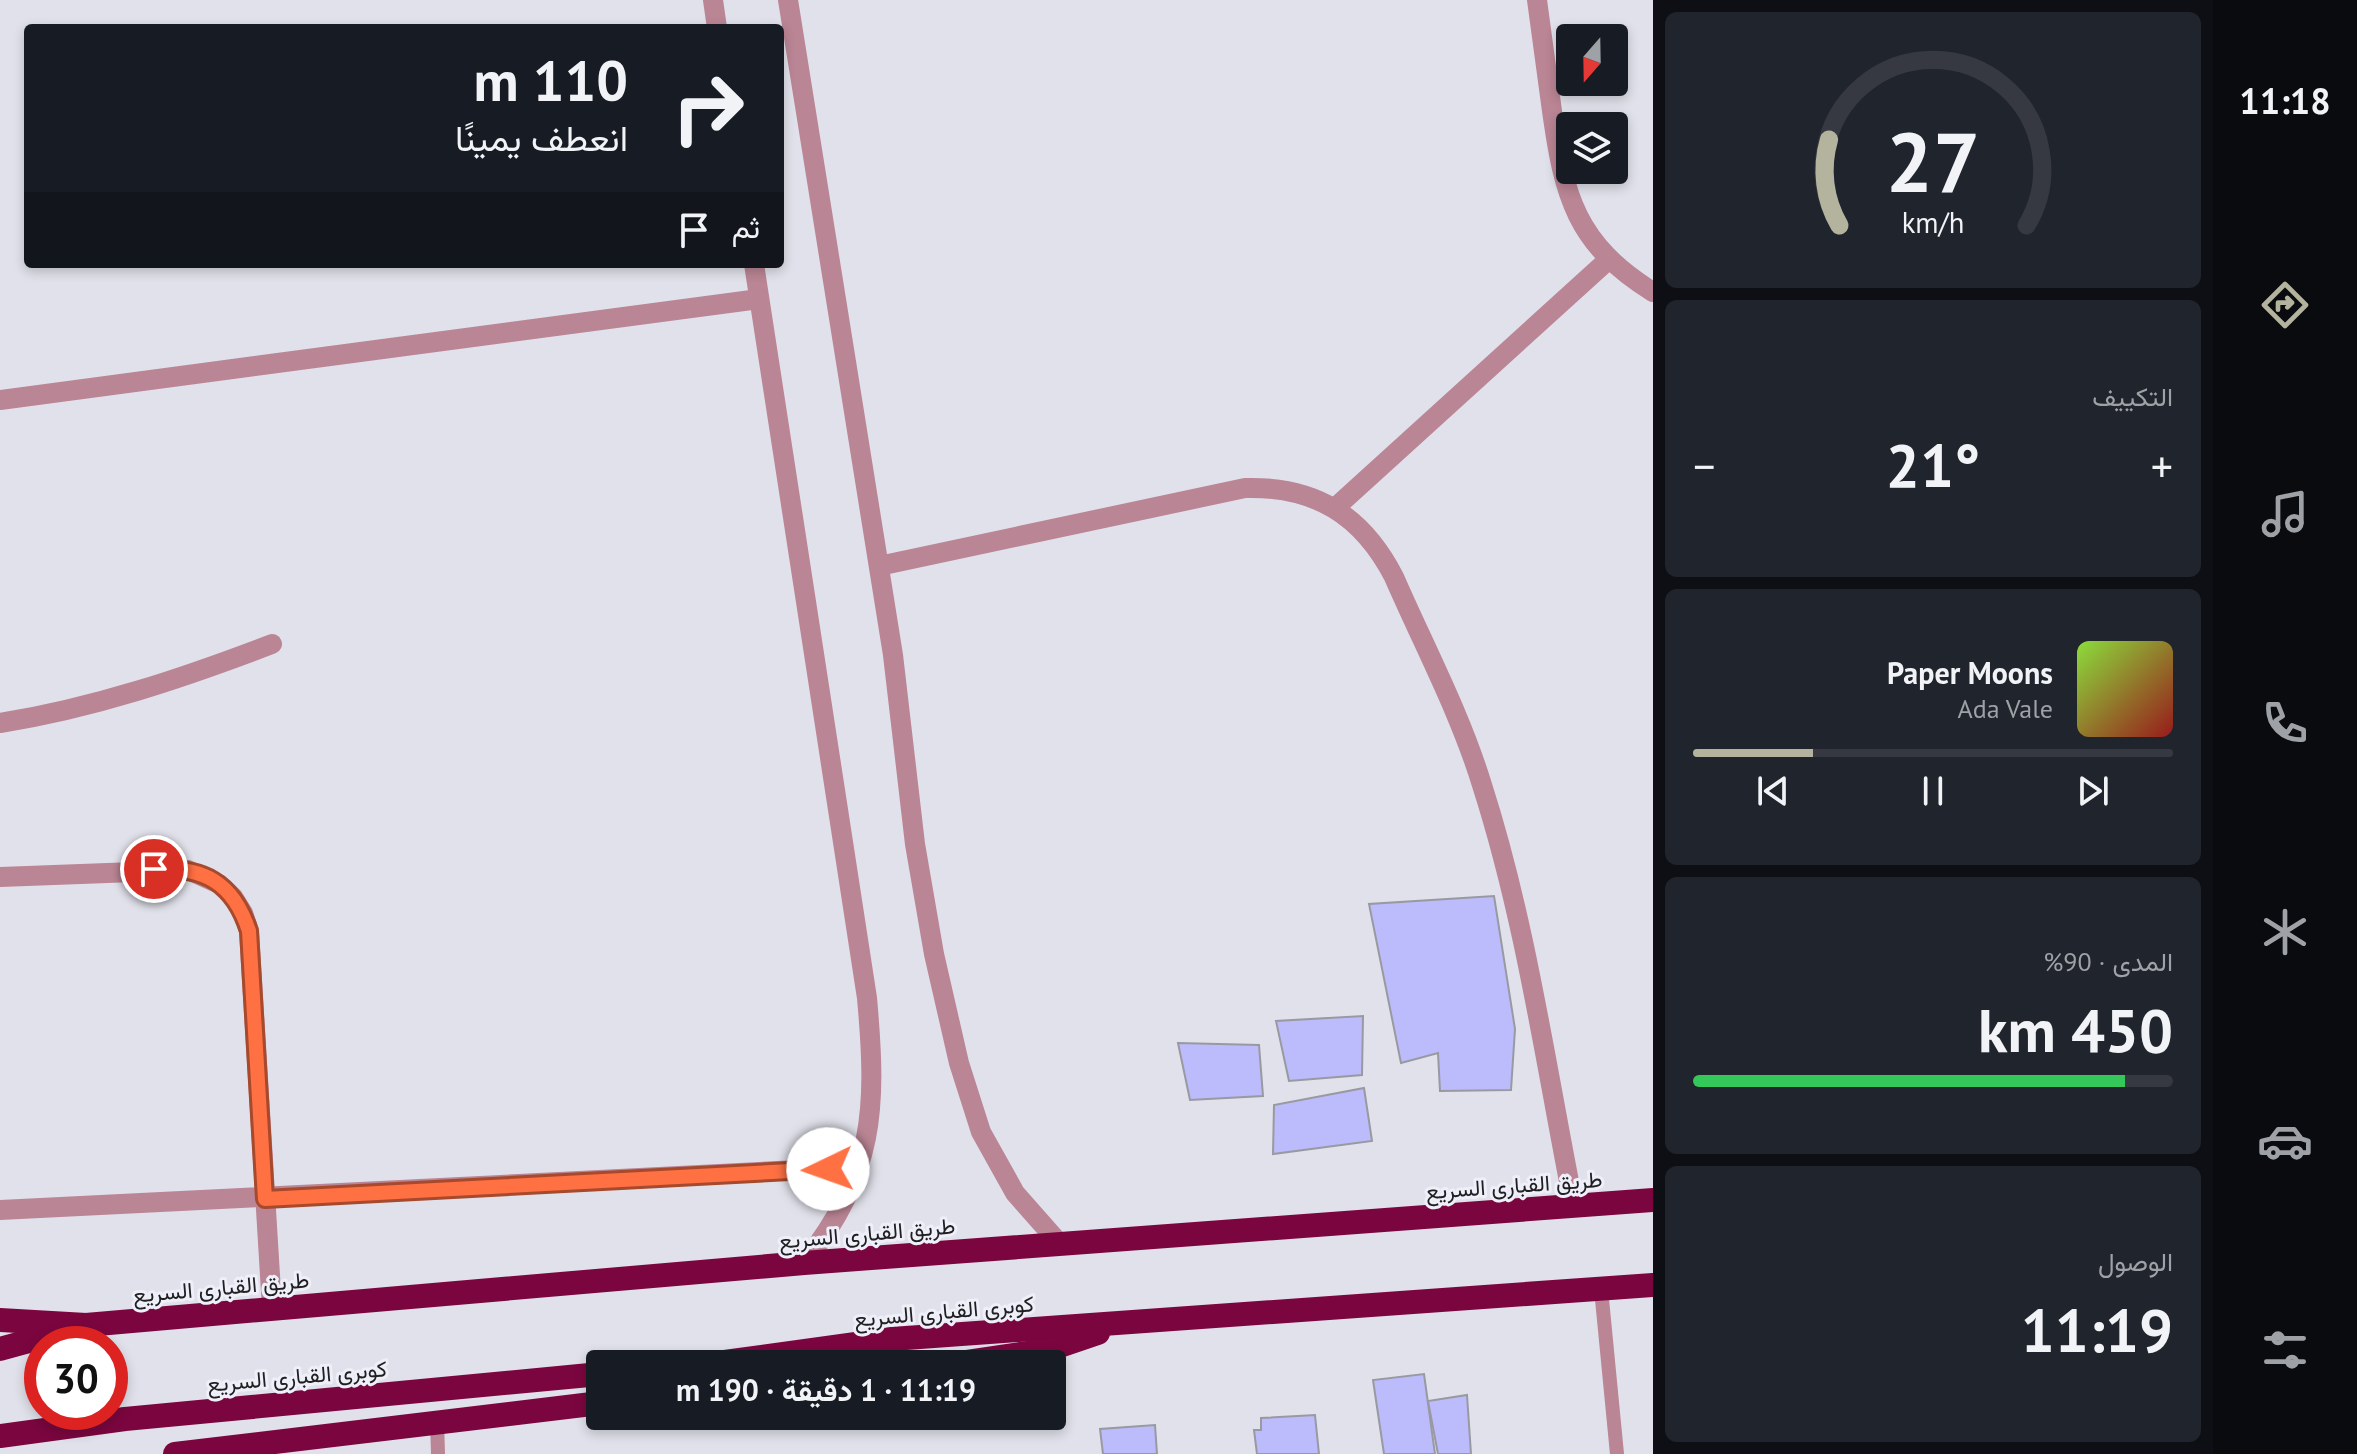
<!DOCTYPE html>
<html lang="ar">
<head>
<meta charset="utf-8">
<style>
  body { margin:0; font-family:"PT Sans",Vazirmatn,sans-serif; background:#20242c; color:#f1f3f6; direction:rtl; height:100vh; display:flex; flex-direction:column; font-size:30px; white-space:nowrap }
  * { box-sizing:border-box; margin:0 }
  p { font-size:26px; color:#9ea1a6 }
  .icon { flex:none; width:44px; height:44px; fill:none; stroke:currentColor; stroke-width:2; stroke-linecap:round; stroke-linejoin:round }
  .map { position:relative; flex:1; overflow:hidden; direction:ltr }
  .side { display:flex; flex-direction:column; gap:12px; padding:12px; background:#0d0f14; width:560px }
  .side>* { flex:none }
  .top-card { position:absolute; left:24px; top:24px; width:760px; height:244px; border-radius:8px; box-shadow:0 4px 12px #0003; direction:rtl; background:#171b24; color:#f1f3f6; overflow:hidden }
  .needle { width:52px; rotate:200deg }
  .buttons { position:absolute; left:1556px; top:24px; display:grid; gap:16px }
  .buttons a { display:grid; place-items:center; width:72px; height:72px; border-radius:8px; background:#171b24; box-shadow:0 4px 12px #0003; font-size:40px }
  .speed { position:absolute; left:24px; top:1326px; display:flex; gap:16px; font-size:40px; font-weight:700; text-align:center }
  .speed>* { display:grid; place-content:center; width:104px; height:104px; border-radius:50%; background:#171b24; box-shadow:0 4px 12px #0003; line-height:1 }
  .speed .limit { border:12px solid #d22; background:#fff; color:#111 }
  .pin { position:absolute; display:grid; place-items:center; width:68px; height:68px; color:#fff; margin:-34px; border:4px solid #fff; border-radius:50%; box-shadow:0 2px 8px #0007 }
  .me { position:absolute; width:88px; margin:-44px; rotate:267deg; stroke-linejoin:round; filter:drop-shadow(0 0 6px #0008) }
  .turn { display:flex; align-items:center; gap:28px; height:168px; padding:0 24px; font-size:36px }
  .turn .icon { width:104px; height:104px; stroke-width:2.5 }
  .turn b { display:block; font-size:56px; line-height:68px }
  .then { display:flex; align-items:center; height:76px; padding:0 24px; background:#0003; gap:16px; font-size:30px }
  .big { font-size:60px; font-weight:700; line-height:1.1 }
  .side .tile { flex:1; display:flex; flex-direction:column; justify-content:center; gap:12px; min-width:0; padding:0 28px; border-radius:12px; background:#20242c }
  .side .dial { align-items:center; gap:0 }
  .dial svg { height:208px; overflow:visible; fill:none; stroke:#363941; stroke-width:7; stroke-linecap:round; text-anchor:middle }
  .dial text { fill:#f1f3f6; stroke:none }
  .song { display:flex; align-items:center; gap:24px }
  .cover { width:96px; height:96px; border-radius:12px; background:linear-gradient(135deg,hsl(90 70% 55%),hsl(0 70% 35%)) }
  .played { height:8px; border-radius:4px; background:linear-gradient(90deg,#b4b39e 25%,#363941 25%) }
  .keys { display:flex; justify-content:space-around; direction:ltr }
  .heat { display:flex; justify-content:space-between; align-items:center; font-size:44px; direction:ltr }
  .charge { height:12px; border-radius:6px; background:linear-gradient(90deg,#34c759 90%,#363941 0) }
  .trip { position:absolute; left:586px; top:1350px; width:480px; height:80px; border-radius:8px; background:#171b24; box-shadow:0 4px 12px #0003; font-weight:700; line-height:80px; text-align:center; direction:rtl }
  main { display:flex; flex:1; min-height:0 }
  .tab-bar { display:flex; flex-direction:column; width:144px; justify-content:space-around; align-items:center; background:#090b0e; color:#9ea1a6 }
  .tab-bar .icon { width:56px; height:56px }
  .tab-bar .active { color:#b4b39e }
  .tab-bar b { font-size:36px; color:#f1f3f6 }
  .map>svg:first-child { display:block }
</style>
</head>
<body>
<main>
<nav class="tab-bar">
<b>11:18</b>
<svg class="icon active" aria-label="directions" viewBox="0 0 24 24"><path d="M12 3l9 9-9 9-9-9zM9 14v-3h6M13 9l2 2-2 2"/></svg>
<svg class="icon" aria-label="music" viewBox="0 0 24 24"><path d="M9 18V5l10-2v13"/><circle cx="6" cy="18" r="3"/><circle cx="16" cy="16" r="3"/></svg>
<svg class="icon" aria-label="phone" viewBox="0 0 24 24"><path d="M5 4h4l2 5-3 2q2 4 5 5l2-3 5 2v4C11 20 4 13 5 4z"/></svg>
<svg class="icon" aria-label="climate" viewBox="0 0 24 24"><path d="M12 3v18M4 7l16 10M4 17L20 7"/></svg>
<svg class="icon" aria-label="car" viewBox="0 0 24 24"><path d="M5 17H2v-5l4-1 3-4h7l3 4 3 1v5h-3M9 17h6M6 11h13"/><circle cx="7" cy="17" r="2"/><circle cx="17" cy="17" r="2"/></svg>
<svg class="icon" aria-label="filters" viewBox="0 0 24 24"><path d="M4 7h16M4 17h16"/><circle cx="9" cy="7" r="2"/><circle cx="15" cy="17" r="2"/></svg>
</nav>
<section class="side">
<div class="tile dial"><svg viewBox="0 0 100 80">
<path d="M14 69A42 42 0 1 1 86 69"/>
<path d="M14 69A42 42 0 0 1 10 36" stroke="#b4b39e"/>
<text x="50" y="56" font-size="32" font-weight="700">27</text>
<text x="50" y="72" font-size="11">km/h</text>
</svg></div>
<div class="tile"><p>التكييف</p>
<div class="heat"><a>−</a><b class="big">21°</b><a>+</a></div>
</div>
<div class="tile">
<div class="song"><i class="cover"></i><div><b>Paper Moons</b><p>Ada Vale</p></div></div>
<div class="played"></div>
<div class="keys"><svg class="icon" aria-label="previous" viewBox="0 0 24 24"><path d="M18 5L8 12l10 7zM5 5v14"/></svg><svg class="icon" aria-label="pause" viewBox="0 0 24 24"><path d="M8 5v14M16 5v14"/></svg><svg class="icon" aria-label="next" viewBox="0 0 24 24"><path d="M6 5l10 7-10 7zM19 5v14"/></svg></div>
</div>
<div class="tile"><p>المدى · 90%</p><b class="big">450 km</b><div class="charge"></div></div>
<div class="tile"><p>الوصول</p><b class="big">11:19</b></div>
</section>
<div class="map">
<svg width="1653" height="1454" viewBox="0 0 1653 1454">
  <rect width="100%" height="100%" fill="#e1e1eb"/>
  <!-- building -->
  <g fill="#bcbbfb" stroke="#9999a1" stroke-width="2">
    <polygon points="1494,896 1515,1029 1511,1090 1440,1091 1438,1053 1401,1063 1369,904"/>
    <polygon points="1363,1016 1362,1075 1289,1081 1276,1021"/>
    <polygon points="1178,1043 1259,1045 1263,1096 1190,1100"/>
    <polygon points="1364,1088 1372,1141 1273,1154 1274,1105"/>
    <polygon points="1424,1374 1435,1454 1384,1454 1373,1380"/>
    <polygon points="1467,1395 1471,1454 1438,1454 1428,1401"/>
    <polygon points="1315,1415 1319,1454 1257,1454 1254,1430 1261,1430 1261,1418"/>
    <polygon points="1155,1425 1157,1454 1103,1454 1100,1429"/>
  </g>
  <g fill="none" stroke-linecap="round" stroke-linejoin="round">
    <!-- lane -->
    <g stroke="#ba8594" stroke-width="14">
      <polyline points="1601,1289 1617,1454"/>
      <polyline points="437,1420 438,1454"/>
    </g>
    <!-- street -->
    <g stroke="#ba8594" stroke-width="20">
      <polyline points="713,0 717,28"/>
      <polyline points="788,0 893,655 915,844 934,954 959,1063 981,1132 1015,1193 1060,1244"/>
      <path d="M 1537,0 C 1542,37 1547,74 1552,111 C 1564,197 1576,244 1653,292"/>
      <path d="M 754,264 L 867,998 C 877,1109 875,1173 804,1263"/>
      <polyline points="0,400 759,299"/>
      <polyline points="1335,508 1608,260"/>
      <path d="M 879,566 L 1245,488 C 1315,486 1362,515 1394,577 C 1424,646 1460,713 1482,785 C 1526,922 1546,1067 1574,1207"/>
      <path d="M 0,723 C 94,708 183,678 272,644"/>
      <polyline points="0,877 188,870 219,884 233,897 243,913 249,931 272,1308"/>
      <polyline points="0,1210 859,1167"/>
    </g>
    <!-- highway -->
    <g stroke="#7b063f" stroke-width="24">
      <polyline points="0,1320 86,1325 804,1263 1653,1200"/>
      <polyline points="0,1349 73,1329"/>
      <polyline points="710,1364 892,1339 1653,1285"/>
      <polyline points="952,1364 1048,1350 1098,1333"/>
      <polyline points="0,1436 125,1419 600,1374"/>
      <polyline points="175,1454 600,1403"/>
    </g>
  </g>
  <g fill="none" stroke-linecap="round" stroke-linejoin="round">
    <!-- route casing -->
    <g stroke="#a6492c" stroke-width="20">
      <path id="route" d="M 154,869 C 204,867 233,882 249,931 L 265,1199 L 828,1169"/>
    </g>
    <!-- route -->
    <use href="#route" stroke="#ff7043" stroke-width="14"/>
  </g>
  <g text-anchor="middle" dominant-baseline="central" stroke-width="6" stroke-linejoin="round" paint-order="stroke">
    <!-- street labels -->
    <g font-size="22" fill="#202023" stroke="#eeeff8">
      <text transform="translate(1514 1185) rotate(-4)">طريق القبارى السريع</text>
      <text transform="translate(867 1233) rotate(-5)">طريق القبارى السريع</text>
      <text transform="translate(221 1287) rotate(-5)">طريق القبارى السريع</text>
      <text transform="translate(944 1311) rotate(-5)">كوبرى القبارى السريع</text>
      <text transform="translate(297 1376) rotate(-5)">كوبرى القبارى السريع</text>
    </g>
  </g>
</svg>
<div class="buttons">
<a><svg class="needle" viewBox="-14 -14 28 28"><path d="M0-13l5 13h-10z" fill="#e53935"/><path d="M0 13l5-13h-10z" fill="#9ea1a6"/></svg></a>
<a><svg class="icon" aria-label="layers" viewBox="0 0 24 24"><path d="M12 4l9 5-9 5-9-5zM3 14l9 5 9-5"/></svg></a>
</div>
<div class="speed"><div class="limit">30</div></div>
<div class="pin" style="left:154px;top:869px;background:#d93025"><svg class="icon" aria-label="arrive" viewBox="0 0 24 24"><path d="M6 21V4h12l-3 4 3 4H6"/></svg></div>
<svg class="me" style="left:828px;top:1169px" viewBox="-20 -20 40 40"><circle r="19" fill="#fff"/><path d="M0-13L10 11 0 6-10 11z" fill="#ff7043"/></svg>
<div class="trip">11:19 · 1 دقيقة · 190 m</div>
<div class="top-card">
<div class="turn"><svg class="icon" aria-label="right" viewBox="0 0 24 24"><path d="M7 20v-9h11M14 6l5 5-5 5"/></svg><div><b>110 m</b>انعطف يمينًا</div></div>
<div class="then">ثم<svg class="icon" aria-label="arrive" viewBox="0 0 24 24"><path d="M6 21V4h12l-3 4 3 4H6"/></svg></div>
</div>
</div>
</main>
</body>
</html>
